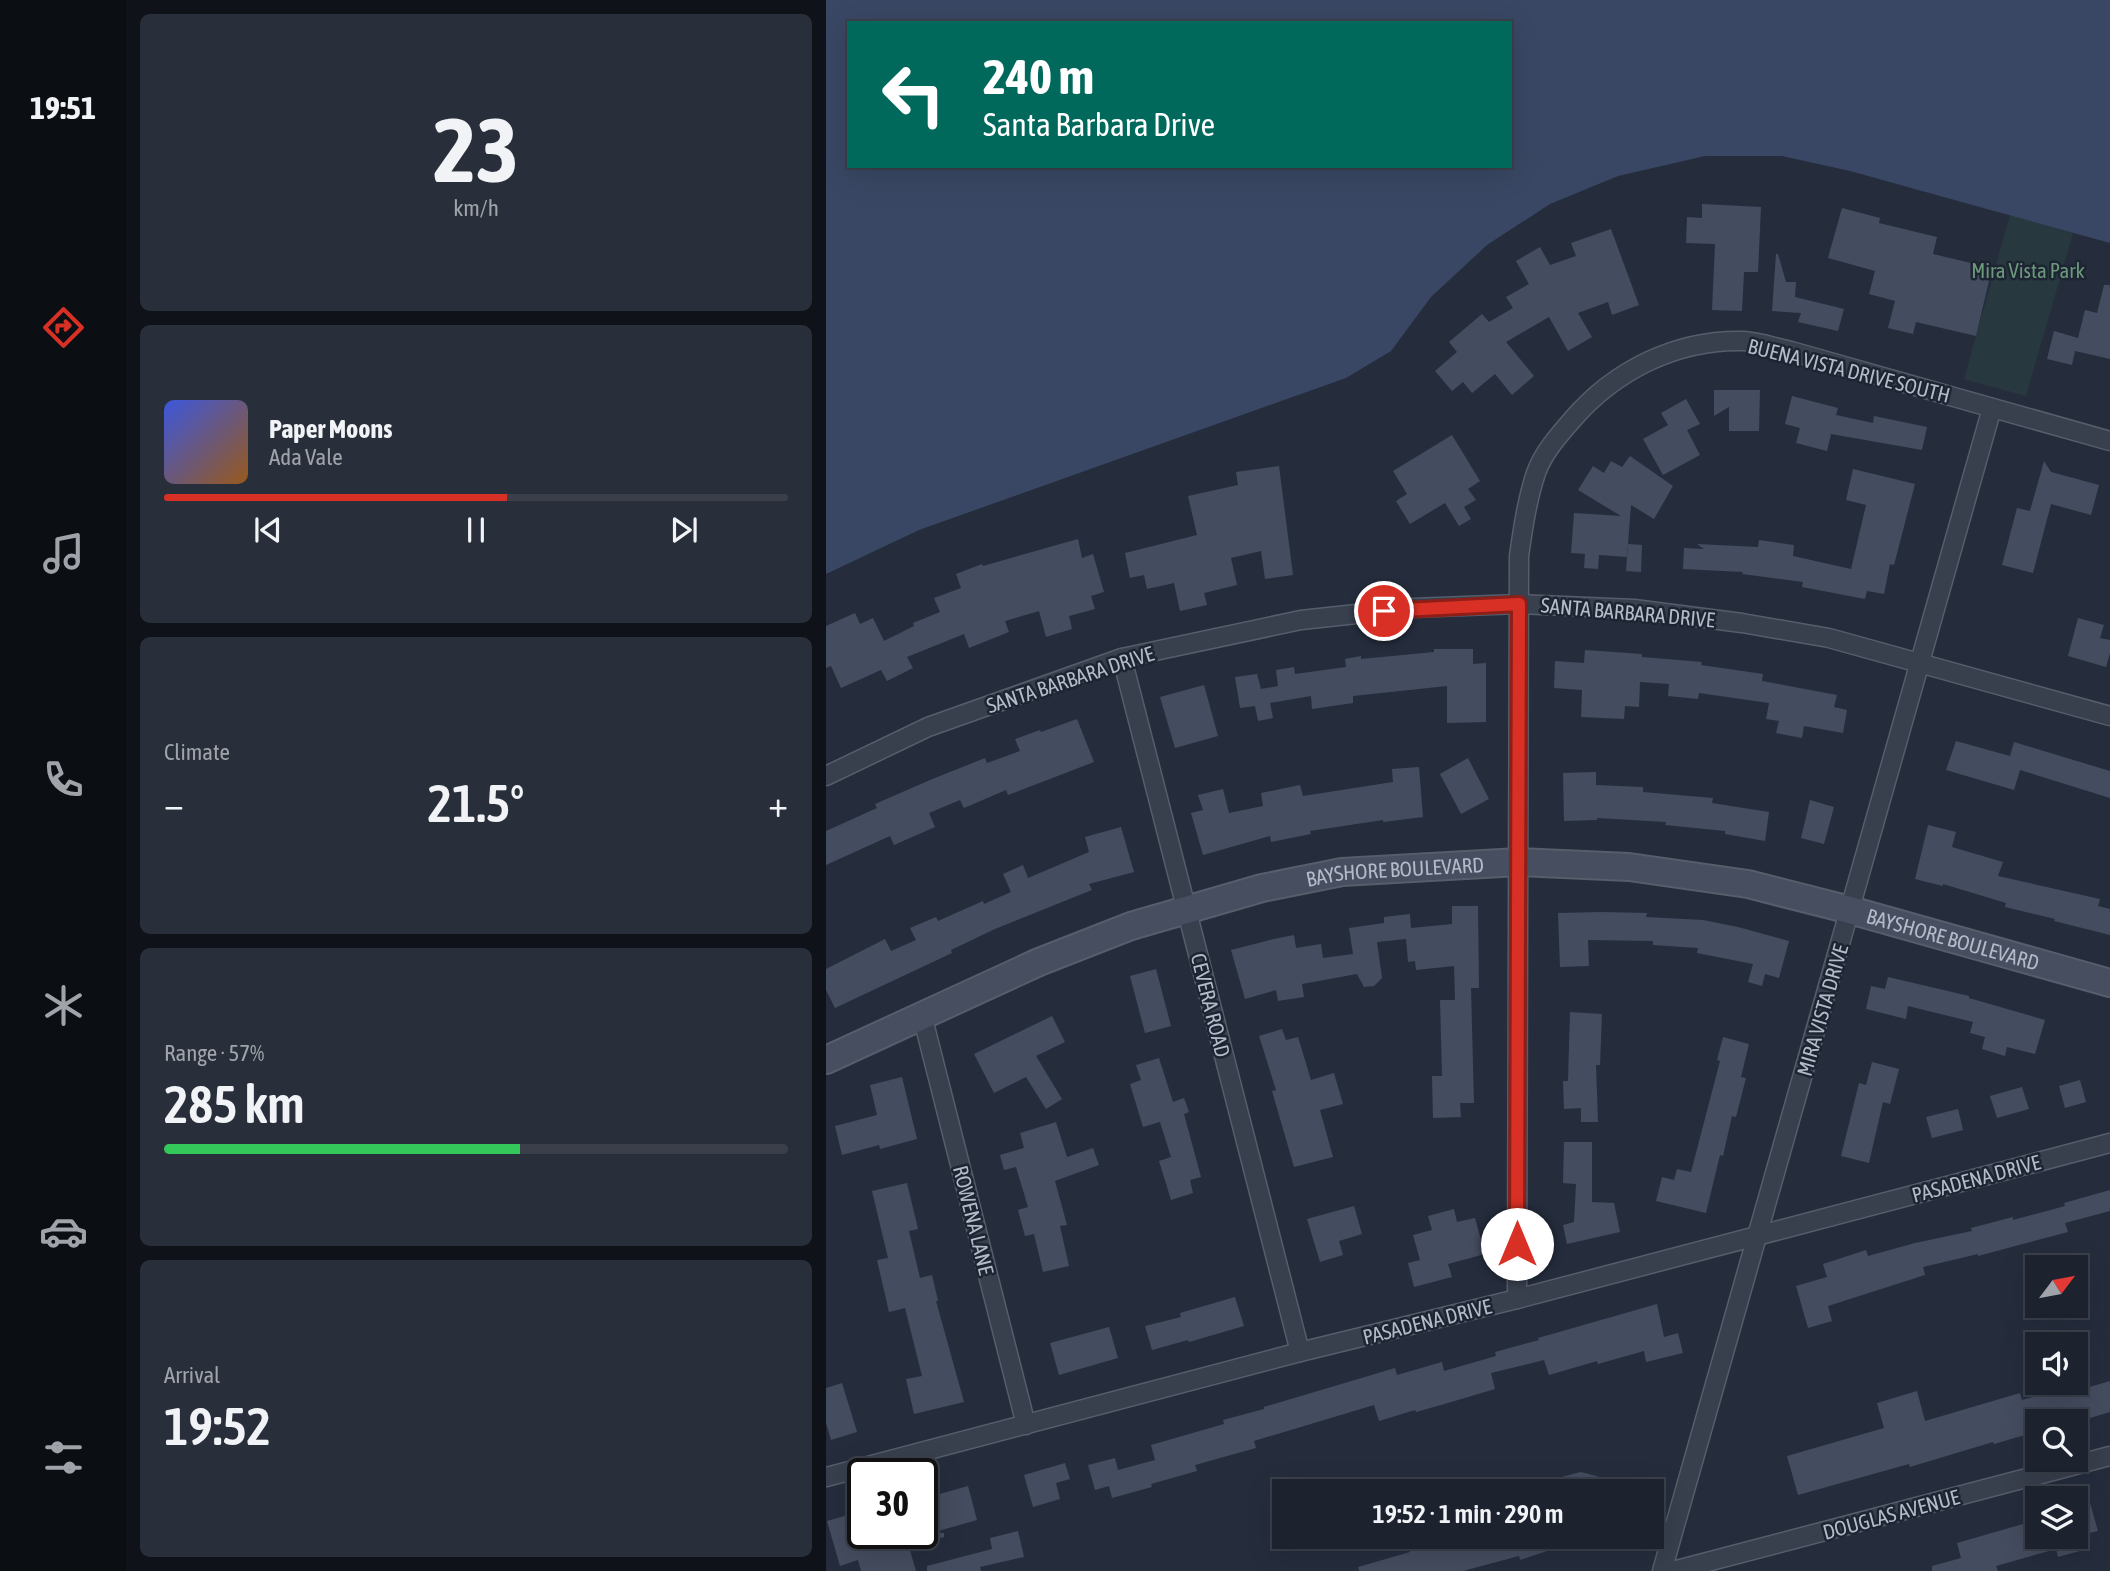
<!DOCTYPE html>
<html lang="en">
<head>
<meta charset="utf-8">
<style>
  body { margin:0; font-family:"Asap Condensed",sans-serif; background:#292f3a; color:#f1f3f6; height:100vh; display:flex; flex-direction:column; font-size:26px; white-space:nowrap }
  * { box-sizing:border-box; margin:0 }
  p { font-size:23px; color:#a0a4aa }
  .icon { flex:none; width:38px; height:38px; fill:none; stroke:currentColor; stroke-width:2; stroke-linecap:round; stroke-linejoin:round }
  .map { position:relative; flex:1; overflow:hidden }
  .sheet { display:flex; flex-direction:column; gap:14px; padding:14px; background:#0f1319; width:700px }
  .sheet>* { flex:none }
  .top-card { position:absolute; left:21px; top:21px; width:665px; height:147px; border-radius:0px; box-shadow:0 7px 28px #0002,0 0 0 2px #3a3f4a; background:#00695c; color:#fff; overflow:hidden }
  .needle { width:46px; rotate:58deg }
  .tools { position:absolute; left:1199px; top:1255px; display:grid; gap:14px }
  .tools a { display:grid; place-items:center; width:63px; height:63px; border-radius:0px; background:#1c222e; box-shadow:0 7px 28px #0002,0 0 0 2px #3a3f4a; font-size:35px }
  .speed { position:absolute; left:21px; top:1458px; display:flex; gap:14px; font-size:35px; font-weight:700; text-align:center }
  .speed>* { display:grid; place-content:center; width:91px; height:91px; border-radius:50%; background:#1c222e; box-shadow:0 7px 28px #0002,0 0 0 2px #3a3f4a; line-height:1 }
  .speed .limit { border:4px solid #111; border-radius:10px; background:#fff; color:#111 }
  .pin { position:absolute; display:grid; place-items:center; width:60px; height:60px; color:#fff; margin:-30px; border:4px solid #fff; border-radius:50%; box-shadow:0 2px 7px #0007 }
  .me { position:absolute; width:77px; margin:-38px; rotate:0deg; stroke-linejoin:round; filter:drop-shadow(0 0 5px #0008) }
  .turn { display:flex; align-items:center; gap:24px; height:147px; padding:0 21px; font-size:32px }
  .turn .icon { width:91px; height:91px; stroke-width:2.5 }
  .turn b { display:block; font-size:49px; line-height:60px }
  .big { font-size:52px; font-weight:600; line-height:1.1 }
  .sheet .tile { flex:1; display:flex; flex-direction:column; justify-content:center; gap:10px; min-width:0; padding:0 24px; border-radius:10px; background:#292f3a }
  .sheet .dial { align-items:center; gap:0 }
  .dial b { font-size:91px; line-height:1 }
  .song { display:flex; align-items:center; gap:21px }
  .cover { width:84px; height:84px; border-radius:10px; background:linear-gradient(135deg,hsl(230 70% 55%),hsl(30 70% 35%)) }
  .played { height:7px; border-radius:4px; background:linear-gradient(90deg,#d93025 55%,#3a3f4a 55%) }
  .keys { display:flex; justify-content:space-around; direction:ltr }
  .heat { display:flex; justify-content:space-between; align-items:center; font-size:38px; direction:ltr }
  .charge { height:10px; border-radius:5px; background:linear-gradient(90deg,#34c759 57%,#3a3f4a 0) }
  .trip { position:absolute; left:446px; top:1479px; width:392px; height:70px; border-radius:0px; background:#1c222e; box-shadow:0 7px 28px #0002,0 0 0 2px #3a3f4a; font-weight:600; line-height:70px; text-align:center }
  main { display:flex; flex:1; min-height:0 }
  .menu { display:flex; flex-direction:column; width:126px; justify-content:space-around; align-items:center; background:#0b0e12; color:#a0a4aa }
  .menu .icon { width:49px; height:49px }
  .menu .on { color:#d93025 }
  .menu b { font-size:32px; color:#f1f3f6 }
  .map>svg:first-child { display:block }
</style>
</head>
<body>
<main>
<nav class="menu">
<b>19:51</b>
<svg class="icon on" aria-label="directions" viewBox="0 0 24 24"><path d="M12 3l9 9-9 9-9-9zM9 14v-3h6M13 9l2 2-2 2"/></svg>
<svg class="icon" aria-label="music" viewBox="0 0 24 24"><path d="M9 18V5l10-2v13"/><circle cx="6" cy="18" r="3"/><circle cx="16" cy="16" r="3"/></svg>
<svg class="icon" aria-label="phone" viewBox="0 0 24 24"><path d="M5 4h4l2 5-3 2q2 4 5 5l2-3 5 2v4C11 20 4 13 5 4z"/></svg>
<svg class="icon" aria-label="climate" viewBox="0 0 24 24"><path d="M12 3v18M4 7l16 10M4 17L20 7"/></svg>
<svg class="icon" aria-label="car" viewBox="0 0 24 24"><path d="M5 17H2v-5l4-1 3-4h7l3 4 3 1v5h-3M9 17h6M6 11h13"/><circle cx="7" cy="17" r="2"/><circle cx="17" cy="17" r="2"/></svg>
<svg class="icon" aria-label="filters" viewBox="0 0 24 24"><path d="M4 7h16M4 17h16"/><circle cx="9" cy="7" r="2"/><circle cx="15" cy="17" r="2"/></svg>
</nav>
<section class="sheet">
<div class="tile dial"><b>23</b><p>km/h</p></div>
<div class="tile">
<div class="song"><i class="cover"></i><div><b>Paper Moons</b><p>Ada Vale</p></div></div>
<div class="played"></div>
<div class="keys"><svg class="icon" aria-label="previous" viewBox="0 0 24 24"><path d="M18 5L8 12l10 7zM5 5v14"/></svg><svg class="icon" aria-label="pause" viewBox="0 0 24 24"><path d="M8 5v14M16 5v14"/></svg><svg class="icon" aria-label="next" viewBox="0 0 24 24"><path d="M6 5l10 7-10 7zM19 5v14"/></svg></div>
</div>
<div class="tile"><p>Climate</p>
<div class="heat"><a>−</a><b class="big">21.5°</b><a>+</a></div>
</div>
<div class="tile"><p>Range · 57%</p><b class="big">285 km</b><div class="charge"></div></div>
<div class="tile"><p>Arrival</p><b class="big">19:52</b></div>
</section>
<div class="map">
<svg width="1284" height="1571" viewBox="0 0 1284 1571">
  <rect width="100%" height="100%" fill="#252d3d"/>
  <!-- green -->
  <polygon fill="#27393e" points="1184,215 1247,233 1200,396 1138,379"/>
  <!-- water -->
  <path fill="#394764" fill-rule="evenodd" d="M 0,0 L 1284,0 L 1284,243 L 1024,171 L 956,156 L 879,156 L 792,176 L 724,204 L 661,245 L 605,297 L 565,351 L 520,378 L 93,530 L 0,574 ZM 23,23 L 684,23 L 684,166 L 23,166 Z"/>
  <!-- building -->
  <g fill="#444c5f">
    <polygon points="876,204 935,207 932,272 918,272 916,311 886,310 889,244 860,243 861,217 876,218"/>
    <polygon points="1016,208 1054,218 1053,223 1111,237 1107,254 1166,268 1150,336 1090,322 1087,334 1062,328 1069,301 1043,294 1049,271 1002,258"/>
    <polygon points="785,229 813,305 786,315 782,302 752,313 766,337 742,351 723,317 680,342 708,376 686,395 669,374 646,393 637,382 626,391 609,371 631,352 623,342 656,314 663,322 687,308 680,297 703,284 690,261 714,247 724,265 750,256 745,243"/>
    <polygon points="950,254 952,254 960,282 970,282 969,297 1018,309 1012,331 972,322 975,313 946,311"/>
    <polygon points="1278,285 1284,285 1284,359 1249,351 1246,365 1221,359 1228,331 1252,338 1259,310 1271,313"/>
    <polygon points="888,390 934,390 933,431 903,431 903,407 888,416"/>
    <polygon points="966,396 1012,408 1010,415 1047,423 1048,416 1101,427 1096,450 1005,434 1001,451 970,443 974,428 959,424"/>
    <polygon points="860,399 874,424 861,430 874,455 837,475 817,439 842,425 835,413"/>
    <polygon points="626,435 654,481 642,489 650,500 638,507 645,519 633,526 619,503 584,524 570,501 581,494 567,471"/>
    <polygon points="804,456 847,486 828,519 805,505 801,557 773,555 772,569 758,568 759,554 745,553 748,513 795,516 752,490 767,466 778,473 785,461 796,467"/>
    <polygon points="1218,461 1225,472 1273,485 1265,515 1225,504 1207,573 1176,565 1191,508 1204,511"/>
    <polygon points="453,466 467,575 439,579 435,551 405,558 411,585 378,593 381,605 354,611 348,583 321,589 318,575 304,578 299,553 371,535 362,496 412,485 410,472"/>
    <polygon points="1027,469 1089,484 1068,565 1064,564 1058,594 1041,591 1039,599 976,587 977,582 916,574 917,572 857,569 858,548 878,549 871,544 932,547 933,540 968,545 967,556 1025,569 1040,505 1020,500"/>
    <polygon points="252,539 256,558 267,554 278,592 265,596 269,609 243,616 246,629 220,637 213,611 179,621 183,632 143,648 138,634 81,657 87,668 61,681 55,670 15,688 5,666 0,668 0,626 29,613 34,624 47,618 58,641 88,626 87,623 114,612 108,598 135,588 130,574 156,564 157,566"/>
    <polygon points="802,544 816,545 815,572 800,571"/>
    <polygon points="1252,618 1278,625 1274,638 1284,640 1284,653 1280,667 1242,656"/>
    <polygon points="608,649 647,649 647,664 660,663 660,722 621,723 621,686 527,696 527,703 486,709 485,696 444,703 447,718 432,721 429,706 414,708 409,677 431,674 435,689 452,686 450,670 468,667 469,674 520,667 519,659 535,656 535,659 608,652"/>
    <polygon points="759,650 816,654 816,657 876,662 875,665 937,674 936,681 1011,695 1008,707 1021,710 1017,733 978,726 976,738 950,733 953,721 940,719 943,703 873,693 872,699 842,696 843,684 814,682 813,707 799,706 798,719 755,717 756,690 728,688 729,661 758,663"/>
    <polygon points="378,685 392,736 349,748 334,697"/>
    <polygon points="251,719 268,762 182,795 180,790 138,808 134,800 103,813 109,827 68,845 64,836 0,865 0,831 51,808 49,804 104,780 159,758 161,763 194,751 189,739 214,730 215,732"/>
    <polygon points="1130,741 1184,756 1188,742 1284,771 1284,798 1194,770 1188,790 1120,770"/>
    <polygon points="642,758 663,799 635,814 614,774"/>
    <polygon points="593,767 597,817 557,822 557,820 484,831 485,834 445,842 444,836 377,855 365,813 377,810 372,795 397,789 403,813 437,806 435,793 474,785 477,796 567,782 566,769"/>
    <polygon points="770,772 770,785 817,787 817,792 887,798 886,803 943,812 939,841 899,834 899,831 839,825 840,822 771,818 771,820 738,821 737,773"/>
    <polygon points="984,800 1008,807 998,844 975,838"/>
    <polygon points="1102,825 1130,832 1126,847 1177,862 1172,876 1274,899 1272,906 1284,909 1284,935 1228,921 1229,919 1179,907 1180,903 1117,884 1117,886 1089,879"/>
    <polygon points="295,827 308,872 263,884 266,890 169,929 125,950 126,953 9,1008 0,990 0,969 59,939 65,951 90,940 84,928 110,917 112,921 157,901 158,904 185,892 177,874 197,865 202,878 263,852 259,837"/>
    <polygon points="626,906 652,906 653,988 645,988 648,1103 634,1103 635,1117 607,1118 606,1076 616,1076 614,1000 629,1000 628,966 590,970 589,961 582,962 580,939 551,942 556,978 548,986 538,987 531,974 476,984 478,997 452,1001 450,990 419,999 405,950 448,939 468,935 470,948 495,944 497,958 527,954 523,928 558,923 558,917 584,914 585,928 626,924"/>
    <polygon points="777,912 821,913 820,917 877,920 912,927 963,941 953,978 939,974 936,986 922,982 927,964 871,953 872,948 827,945 827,941 762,940 763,966 734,967 732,913"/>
    <polygon points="330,969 345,1026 319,1033 304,976"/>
    <polygon points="1062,977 1143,996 1143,998 1219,1020 1209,1054 1181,1047 1179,1056 1156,1049 1159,1037 1144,1033 1147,1022 1082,1006 1080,1019 1040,1009 1045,986 1059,989"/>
    <polygon points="744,1012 776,1014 774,1065 770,1065 772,1122 755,1122 755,1108 738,1109 737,1081 742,1081"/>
    <polygon points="226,1016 239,1042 210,1056 236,1099 220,1109 200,1077 168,1093 148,1054"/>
    <polygon points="456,1029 460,1040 472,1037 485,1080 508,1073 517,1104 494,1110 507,1157 468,1167 446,1091 450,1090 433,1036"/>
    <polygon points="897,1037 923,1044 915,1077 920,1078 910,1117 906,1116 897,1156 894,1155 880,1213 830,1201 836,1177 848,1180 851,1169 865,1172 894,1061 891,1060"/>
    <polygon points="333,1058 347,1102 358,1098 363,1112 358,1114 375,1177 364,1180 367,1193 345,1200 333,1161 345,1157 334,1122 317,1127 304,1084 315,1080 310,1065"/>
    <polygon points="1046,1062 1073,1069 1064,1104 1057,1102 1043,1163 1015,1156 1033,1083 1040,1085"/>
    <polygon points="76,1077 91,1139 54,1149 53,1145 16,1155 9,1126 51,1115 44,1085"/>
    <polygon points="1254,1080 1260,1102 1239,1108 1233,1086"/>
    <polygon points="1196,1087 1203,1109 1171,1118 1164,1096"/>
    <polygon points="1132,1109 1137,1130 1106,1138 1100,1117"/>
    <polygon points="230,1122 241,1157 267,1148 273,1165 229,1181 241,1225 234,1226 243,1266 217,1272 208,1234 199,1236 192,1210 202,1207 190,1167 178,1170 174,1155 198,1148 194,1133"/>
    <polygon points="738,1142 766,1142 766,1202 788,1203 794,1232 741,1244 737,1225 748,1222 750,1184 737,1183"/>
    <polygon points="81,1183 92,1229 83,1231 94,1278 106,1275 112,1301 110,1301 138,1402 88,1414 80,1379 96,1376 79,1308 63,1312 51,1260 62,1258 46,1191"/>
    <polygon points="1284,1190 1284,1211 1239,1223 1242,1232 1152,1256 1152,1254 1097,1267 1099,1275 1002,1306 1006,1321 982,1328 970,1286 1001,1277 997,1264 1040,1250 1042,1256 1089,1243 1146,1231 1145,1228 1187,1217 1187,1220 1239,1206 1238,1203"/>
    <polygon points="528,1206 536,1234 513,1241 517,1255 494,1262 481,1219"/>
    <polygon points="628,1209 631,1222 649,1218 659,1254 622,1264 626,1277 588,1287 582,1263 594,1260 587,1235 606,1230 602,1216"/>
    <polygon points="409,1297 418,1326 363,1342 362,1340 326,1350 319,1326 355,1317 354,1313"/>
    <polygon points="831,1304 838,1337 852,1333 857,1353 820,1362 818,1351 772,1364 771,1361 723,1375 718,1360 665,1373 669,1389 615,1405 590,1412 589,1410 553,1421 548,1405 428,1441 430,1448 369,1465 371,1471 325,1484 326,1487 286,1498 283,1486 269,1490 262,1465 289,1458 292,1470 329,1460 325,1445 398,1424 397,1420 438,1409 438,1407 569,1368 571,1375 616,1362 618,1371 670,1356 669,1352 713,1340 712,1338"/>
    <polygon points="283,1327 292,1358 233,1375 224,1343"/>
    <polygon points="1284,1381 1284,1412 1254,1421 1202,1421 1206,1433 1168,1444 1167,1442 1084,1467 1083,1464 972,1495 961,1456 1058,1428 1051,1403 1091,1391 1099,1421 1194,1393 1196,1400 1226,1392 1223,1382 1243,1382 1246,1392"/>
    <polygon points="16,1383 31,1432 5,1440 0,1423 0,1388"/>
    <polygon points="239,1463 244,1479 230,1483 234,1499 207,1507 198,1475"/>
    <polygon points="755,1472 808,1486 808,1491 744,1491 712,1483"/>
    <polygon points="142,1486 151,1520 105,1533 118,1533 118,1537 83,1547 90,1571 35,1571 32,1560 14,1566 1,1521 29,1513 38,1543 72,1533 96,1533 96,1499"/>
    <polygon points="1264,1503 1272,1531 1251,1536 1260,1536 1261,1549 1232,1557 1230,1549 1170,1566 1172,1571 1106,1571 1106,1566 1135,1558 1131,1543 1211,1520 1211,1536 1250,1536 1250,1507"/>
    <polygon points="192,1531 198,1557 154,1567 155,1571 101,1571 101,1566 166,1549 164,1538"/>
    <polygon points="603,1536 676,1536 678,1543 697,1536 722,1536 727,1549 694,1560 693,1556 637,1571 533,1571 532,1567 584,1552 582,1542"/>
  </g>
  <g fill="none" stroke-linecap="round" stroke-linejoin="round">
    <!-- street casing -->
    <g stroke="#565d6b" stroke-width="21">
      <g id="street">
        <polyline points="296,658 474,1352"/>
        <polyline points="0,776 102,727 296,658 475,620 586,608 693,604 808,609 916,623 1003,638 1284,716"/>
        <polyline points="96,1015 200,1425"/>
        <path d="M 691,1299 L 693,556 C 697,528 701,500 710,473 C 717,453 732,436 746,420 C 789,370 851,339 918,341 C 934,342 950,348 965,351 L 1284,441"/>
        <polyline points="0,1477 474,1352 691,1299 1284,1143"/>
        <polyline points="836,1571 1166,408"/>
        <polyline points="847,1571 1284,1456"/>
      </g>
    </g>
    <!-- secondary casing -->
    <g stroke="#565d6b" stroke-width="30">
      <g id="secondary">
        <path id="s1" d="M 0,1060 L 213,962 L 305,926 L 436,888 L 516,872 L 693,862 L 803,867 L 922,884 L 1024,910 L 1284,983"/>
      </g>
    </g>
    <!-- street -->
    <use href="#street" stroke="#383f4d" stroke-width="18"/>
    <!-- secondary -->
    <use href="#secondary" stroke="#474e60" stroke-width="26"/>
  </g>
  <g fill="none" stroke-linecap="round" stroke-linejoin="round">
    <!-- route casing -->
    <g stroke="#8d1f18" stroke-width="18">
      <polyline id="route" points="558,611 693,604 691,1244"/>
    </g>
    <!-- route -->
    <use href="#route" stroke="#d93025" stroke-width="12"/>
  </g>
  <g text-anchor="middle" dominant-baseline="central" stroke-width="5" stroke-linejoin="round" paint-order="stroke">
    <!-- park labels -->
    <g font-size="21" fill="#6c987b" stroke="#1d2432">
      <text x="1202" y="270">Mira Vista Park</text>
    </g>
    <!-- street labels -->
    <g font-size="21" fill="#b4bac8" stroke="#1d2432">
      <text transform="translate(1023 370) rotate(14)">BUENA VISTA DRIVE SOUTH</text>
      <text transform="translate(802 612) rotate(5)">SANTA BARBARA DRIVE</text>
      <text transform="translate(244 679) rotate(-18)">SANTA BARBARA DRIVE</text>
      <text stroke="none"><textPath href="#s1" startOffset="604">BAYSHORE BOULEVARD</textPath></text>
      <text stroke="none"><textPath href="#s1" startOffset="1171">BAYSHORE BOULEVARD</textPath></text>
      <text transform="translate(385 1005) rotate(76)">CEVERA ROAD</text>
      <text transform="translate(996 1010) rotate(-74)">MIRA VISTA DRIVE</text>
      <text transform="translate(1150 1178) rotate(-15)">PASADENA DRIVE</text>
      <text transform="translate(148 1220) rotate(76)">ROWENA LANE</text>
      <text transform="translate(601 1321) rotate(-14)">PASADENA DRIVE</text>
      <text transform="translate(1065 1514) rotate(-15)">DOUGLAS AVENUE</text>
    </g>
  </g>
</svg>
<div class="tools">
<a><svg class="needle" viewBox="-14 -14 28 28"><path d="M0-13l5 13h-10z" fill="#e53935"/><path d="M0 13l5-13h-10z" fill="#a0a4aa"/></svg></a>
<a><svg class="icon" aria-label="sound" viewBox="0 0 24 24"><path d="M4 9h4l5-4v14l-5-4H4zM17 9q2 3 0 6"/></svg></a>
<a><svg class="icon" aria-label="search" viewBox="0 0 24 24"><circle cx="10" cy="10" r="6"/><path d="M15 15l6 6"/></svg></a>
<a><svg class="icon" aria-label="layers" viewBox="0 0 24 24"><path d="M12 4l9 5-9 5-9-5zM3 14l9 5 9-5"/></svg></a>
</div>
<div class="speed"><div class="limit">30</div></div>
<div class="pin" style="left:558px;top:611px;background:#d93025"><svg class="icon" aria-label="arrive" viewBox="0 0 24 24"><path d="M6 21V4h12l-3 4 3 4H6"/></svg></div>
<svg class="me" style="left:691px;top:1244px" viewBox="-20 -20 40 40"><circle r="19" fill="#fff"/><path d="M0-13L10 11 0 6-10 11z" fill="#d93025"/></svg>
<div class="trip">19:52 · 1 min · 290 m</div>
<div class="top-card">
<div class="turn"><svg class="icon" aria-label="left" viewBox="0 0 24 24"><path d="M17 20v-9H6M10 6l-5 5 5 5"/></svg><div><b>240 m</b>Santa Barbara Drive</div></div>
</div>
</div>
</main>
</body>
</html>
